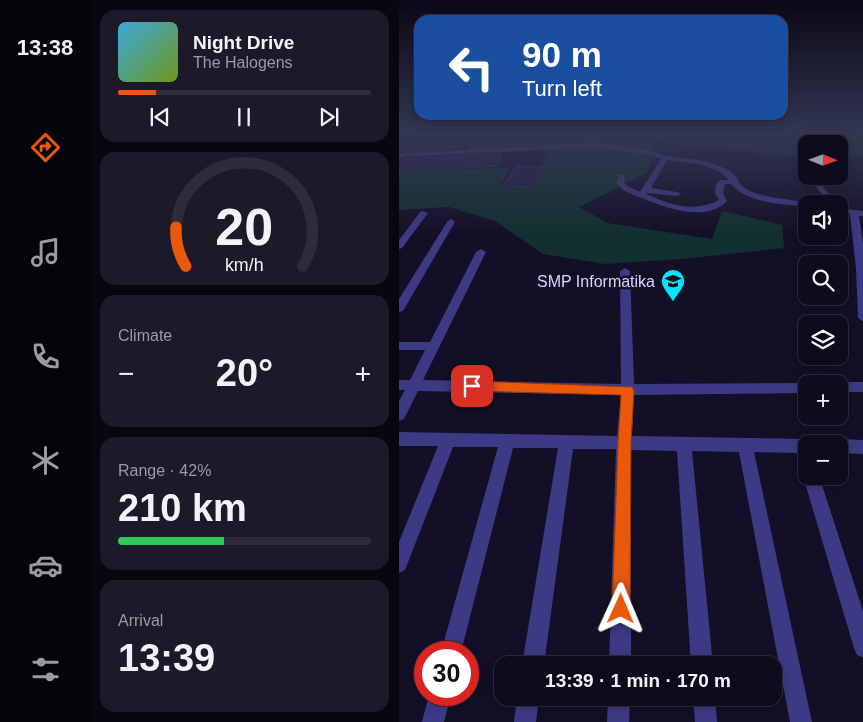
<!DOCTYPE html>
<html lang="en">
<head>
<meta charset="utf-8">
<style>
  body { margin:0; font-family:Arial,sans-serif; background:#1c1929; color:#f1f3f6; height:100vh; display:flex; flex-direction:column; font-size:19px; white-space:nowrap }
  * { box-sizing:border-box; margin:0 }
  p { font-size:16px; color:#9b9ba3 }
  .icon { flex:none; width:28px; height:28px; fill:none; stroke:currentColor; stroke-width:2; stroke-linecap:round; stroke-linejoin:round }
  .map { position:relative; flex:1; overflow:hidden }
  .details { display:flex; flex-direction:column; gap:10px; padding:10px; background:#08060f; width:309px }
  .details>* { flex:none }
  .banner { position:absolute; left:15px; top:15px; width:374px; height:105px; border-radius:15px; box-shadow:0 2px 12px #0003,0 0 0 1px #2e2b3b; background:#1a4fa0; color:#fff; overflow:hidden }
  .needle { width:32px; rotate:91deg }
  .tools { position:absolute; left:399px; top:135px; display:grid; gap:10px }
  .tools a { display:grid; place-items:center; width:50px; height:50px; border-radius:10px; background:#0e0b1c; box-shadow:0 2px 12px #0003,0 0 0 1px #2e2b3b; font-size:25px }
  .speed { position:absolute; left:15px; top:641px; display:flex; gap:10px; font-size:25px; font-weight:700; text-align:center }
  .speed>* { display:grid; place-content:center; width:65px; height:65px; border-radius:50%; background:#0e0b1c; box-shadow:0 2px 12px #0003,0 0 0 1px #2e2b3b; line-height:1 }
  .speed .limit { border:8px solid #d22; background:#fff; color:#111 }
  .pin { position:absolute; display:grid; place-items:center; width:42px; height:42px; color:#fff; margin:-21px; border-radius:10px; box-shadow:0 2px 8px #0006 }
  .me { position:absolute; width:55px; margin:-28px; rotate:1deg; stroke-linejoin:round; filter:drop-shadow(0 0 4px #0008) }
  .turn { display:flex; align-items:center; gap:18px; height:105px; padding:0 25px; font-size:22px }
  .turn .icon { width:65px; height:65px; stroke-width:2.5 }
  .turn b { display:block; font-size:35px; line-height:42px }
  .big { font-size:38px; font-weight:700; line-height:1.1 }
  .details .widget { flex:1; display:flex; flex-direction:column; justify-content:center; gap:8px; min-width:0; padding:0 18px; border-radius:15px; background:#1c1929 }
  .details .dial { align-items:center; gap:0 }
  .dial svg { height:130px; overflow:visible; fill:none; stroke:#2e2b3b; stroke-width:7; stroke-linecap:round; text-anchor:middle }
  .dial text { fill:#f1f3f6; stroke:none }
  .song { display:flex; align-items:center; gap:15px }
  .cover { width:60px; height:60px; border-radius:8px; background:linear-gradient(135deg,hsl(200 70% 55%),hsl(80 70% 35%)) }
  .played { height:5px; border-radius:2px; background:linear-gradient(90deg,#ea580c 15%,#2e2b3b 15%) }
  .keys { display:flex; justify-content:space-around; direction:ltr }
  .heat { display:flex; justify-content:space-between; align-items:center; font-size:28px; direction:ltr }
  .charge { height:8px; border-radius:4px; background:linear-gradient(90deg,#34c759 42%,#2e2b3b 0) }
  .trip { position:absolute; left:95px; top:656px; width:288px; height:50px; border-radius:15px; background:#0e0b1c; box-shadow:0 2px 12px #0003,0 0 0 1px #2e2b3b; font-weight:700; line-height:50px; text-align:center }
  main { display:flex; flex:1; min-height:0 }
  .tabs { display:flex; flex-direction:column; width:90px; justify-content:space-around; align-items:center; background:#06040b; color:#9b9ba3 }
  .tabs .icon { width:35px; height:35px }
  .tabs .on { color:#ea580c }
  .tabs b { font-size:22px; color:#f1f3f6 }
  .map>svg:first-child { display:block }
</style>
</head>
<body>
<main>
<nav class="tabs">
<b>13:38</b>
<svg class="icon on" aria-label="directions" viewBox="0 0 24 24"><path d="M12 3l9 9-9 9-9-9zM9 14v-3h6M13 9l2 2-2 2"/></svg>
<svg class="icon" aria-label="music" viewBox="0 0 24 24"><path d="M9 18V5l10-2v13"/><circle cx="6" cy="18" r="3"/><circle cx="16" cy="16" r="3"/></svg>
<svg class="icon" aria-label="phone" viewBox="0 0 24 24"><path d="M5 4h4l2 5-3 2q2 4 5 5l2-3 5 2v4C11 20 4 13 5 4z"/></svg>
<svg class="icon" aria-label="climate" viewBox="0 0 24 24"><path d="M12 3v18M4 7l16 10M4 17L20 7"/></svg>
<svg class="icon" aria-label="car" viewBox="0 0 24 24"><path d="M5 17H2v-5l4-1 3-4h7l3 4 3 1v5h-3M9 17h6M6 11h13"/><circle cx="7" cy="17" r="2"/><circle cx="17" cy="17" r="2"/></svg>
<svg class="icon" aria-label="filters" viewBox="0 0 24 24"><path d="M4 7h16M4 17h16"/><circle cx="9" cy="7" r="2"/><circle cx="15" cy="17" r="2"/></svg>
</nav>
<section class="details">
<div class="widget">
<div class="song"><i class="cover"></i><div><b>Night Drive</b><p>The Halogens</p></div></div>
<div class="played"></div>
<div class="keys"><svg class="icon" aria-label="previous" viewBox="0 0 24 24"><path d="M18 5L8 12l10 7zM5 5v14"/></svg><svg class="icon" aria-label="pause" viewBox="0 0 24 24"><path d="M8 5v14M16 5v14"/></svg><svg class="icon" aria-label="next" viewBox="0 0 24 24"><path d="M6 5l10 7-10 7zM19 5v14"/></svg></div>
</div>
<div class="widget dial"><svg viewBox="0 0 100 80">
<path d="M14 69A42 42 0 1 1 86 69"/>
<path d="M14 69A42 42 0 0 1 8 45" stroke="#ea580c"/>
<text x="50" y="56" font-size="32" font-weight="700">20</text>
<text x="50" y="72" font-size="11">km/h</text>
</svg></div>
<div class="widget"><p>Climate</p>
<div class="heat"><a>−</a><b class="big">20°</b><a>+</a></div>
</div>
<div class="widget"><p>Range · 42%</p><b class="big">210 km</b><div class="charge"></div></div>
<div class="widget"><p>Arrival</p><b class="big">13:39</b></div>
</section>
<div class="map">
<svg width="465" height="722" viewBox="0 0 465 722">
  <rect width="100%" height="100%" fill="#130f26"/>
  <!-- green -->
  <polygon fill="#12302f" points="74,134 464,134 464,156 440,157 440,144 408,144 407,158 255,141 248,173 180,207 209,223 313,239 323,211 383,225 385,248 283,259 206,264 144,254 96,221 50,207 0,210 0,171 110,168 102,187 135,186 149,148 68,151"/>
  <!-- building -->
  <g fill="#241b47" stroke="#3b2d73">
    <polygon points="66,136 60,148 0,151 0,139"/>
    <polygon points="76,155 103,155 99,166 0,171 0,167 5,159"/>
    <polygon points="117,166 143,167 132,187 104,186"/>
  </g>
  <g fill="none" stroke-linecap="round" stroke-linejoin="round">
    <!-- minor -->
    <g fill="#3d3a85" fill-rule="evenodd">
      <polygon points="405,134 411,134 411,144 408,144 408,146 405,144"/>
      <path d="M 198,143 L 253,151 L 267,156 L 306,161 L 328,169 L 337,176 C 344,201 390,196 411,204 L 408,204 L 408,207 C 383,203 349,204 332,184 L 326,184 L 324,193 L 328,201 C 307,223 267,208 243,198 C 233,194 224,192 217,183 L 220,175 L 226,175 L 225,183 L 230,187 L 241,192 L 262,159 L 252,155 L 198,147 L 0,157 L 0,153 ZM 268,160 C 289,163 316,163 330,180 L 321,180 L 317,184 L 316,193 L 320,200 C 294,213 272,205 247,194 L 249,193 L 278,196 L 282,194 L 278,192 L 252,188 Z"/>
      <polygon points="409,176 416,176 438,204 430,204"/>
      <polygon points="440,208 465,211 465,216 460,216 465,250 465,322 459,318 457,269 451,214 440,212"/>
      <polygon points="22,211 29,213 3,248 0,249 0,240"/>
      <polygon points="52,219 56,222 4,311 0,312 0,299 48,222"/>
      <polygon points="82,249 87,252 24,380 222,384 221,271 226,268 231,271 235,384 408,383 411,384 408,384 408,393 235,395 233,436 408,439 413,441 414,444 408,444 408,468 403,466 398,453 355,452 413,722 391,722 340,452 293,451 314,665 292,665 278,451 232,450 232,665 210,665 217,449 174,449 145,665 123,665 159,448 114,448 62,652 42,652 99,447 54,447 6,570 0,573 0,542 39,446 0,446 0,432 218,436 222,395 19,391 5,419 0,421 0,401 6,390 0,390 0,380 11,380 26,350 0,350 0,342 31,342 77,252"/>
      <polygon points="440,382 465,382 465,392 440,392 440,384 435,384"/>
      <polygon points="440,439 465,440 465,454 440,453 440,444 434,444"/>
      <polygon points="408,470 408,476 420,476 465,614 465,658 458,655 455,648 404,476"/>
      <polygon points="30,695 52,695 45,722 23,722"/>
      <polygon points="118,698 140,698 137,722 115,722"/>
      <polygon points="209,698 231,698 230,722 208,722"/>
      <polygon points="294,698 316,698 318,722 296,722"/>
    </g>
  </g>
  <!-- sky -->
  <linearGradient id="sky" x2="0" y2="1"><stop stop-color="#0a0815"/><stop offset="0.57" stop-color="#333752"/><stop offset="1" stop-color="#333752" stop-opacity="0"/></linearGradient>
  <rect width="465" height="235" fill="url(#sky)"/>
  <!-- route -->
  <polygon fill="#ea580c" stroke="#983908" points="73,381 233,387 235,390 232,442 231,609 228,616 222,618 216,616 213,609 219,442 222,395 73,391 69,390 67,386 69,383"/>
  <!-- icons -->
  <defs>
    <g id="school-pin" transform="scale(1.25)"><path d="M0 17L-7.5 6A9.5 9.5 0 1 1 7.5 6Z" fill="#00e5ff" stroke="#130f26"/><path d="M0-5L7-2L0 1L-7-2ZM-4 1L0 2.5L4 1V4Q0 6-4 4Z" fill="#111"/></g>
  </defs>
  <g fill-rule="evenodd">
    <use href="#school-pin" x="274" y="281"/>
  </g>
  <g text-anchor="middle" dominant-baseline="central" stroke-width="5" stroke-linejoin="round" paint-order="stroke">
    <!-- poi labels -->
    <g font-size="16" fill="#d9d4ff" stroke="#130f26" text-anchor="end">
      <text x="256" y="281">SMP Informatika</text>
    </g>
  </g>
</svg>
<div class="tools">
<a><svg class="needle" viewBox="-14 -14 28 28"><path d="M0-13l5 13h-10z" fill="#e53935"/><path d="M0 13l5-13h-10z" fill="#9b9ba3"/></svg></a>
<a><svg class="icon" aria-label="sound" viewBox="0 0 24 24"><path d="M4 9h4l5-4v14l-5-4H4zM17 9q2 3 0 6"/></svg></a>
<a><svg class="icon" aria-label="search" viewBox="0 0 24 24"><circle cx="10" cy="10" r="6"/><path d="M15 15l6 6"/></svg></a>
<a><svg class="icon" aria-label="layers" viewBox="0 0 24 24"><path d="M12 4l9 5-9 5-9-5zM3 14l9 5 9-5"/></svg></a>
<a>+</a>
<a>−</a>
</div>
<div class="speed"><div class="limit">30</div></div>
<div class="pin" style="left:73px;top:386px;background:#d93025"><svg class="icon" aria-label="arrive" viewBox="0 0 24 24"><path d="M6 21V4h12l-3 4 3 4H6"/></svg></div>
<svg class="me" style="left:222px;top:609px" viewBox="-20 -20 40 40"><path d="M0-17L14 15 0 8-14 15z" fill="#ea580c" stroke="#fff" stroke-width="4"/></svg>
<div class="trip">13:39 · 1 min · 170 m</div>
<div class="banner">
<div class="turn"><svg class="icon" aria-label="left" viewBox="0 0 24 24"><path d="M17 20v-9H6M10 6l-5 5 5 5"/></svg><div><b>90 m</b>Turn left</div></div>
</div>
</div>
</main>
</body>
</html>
